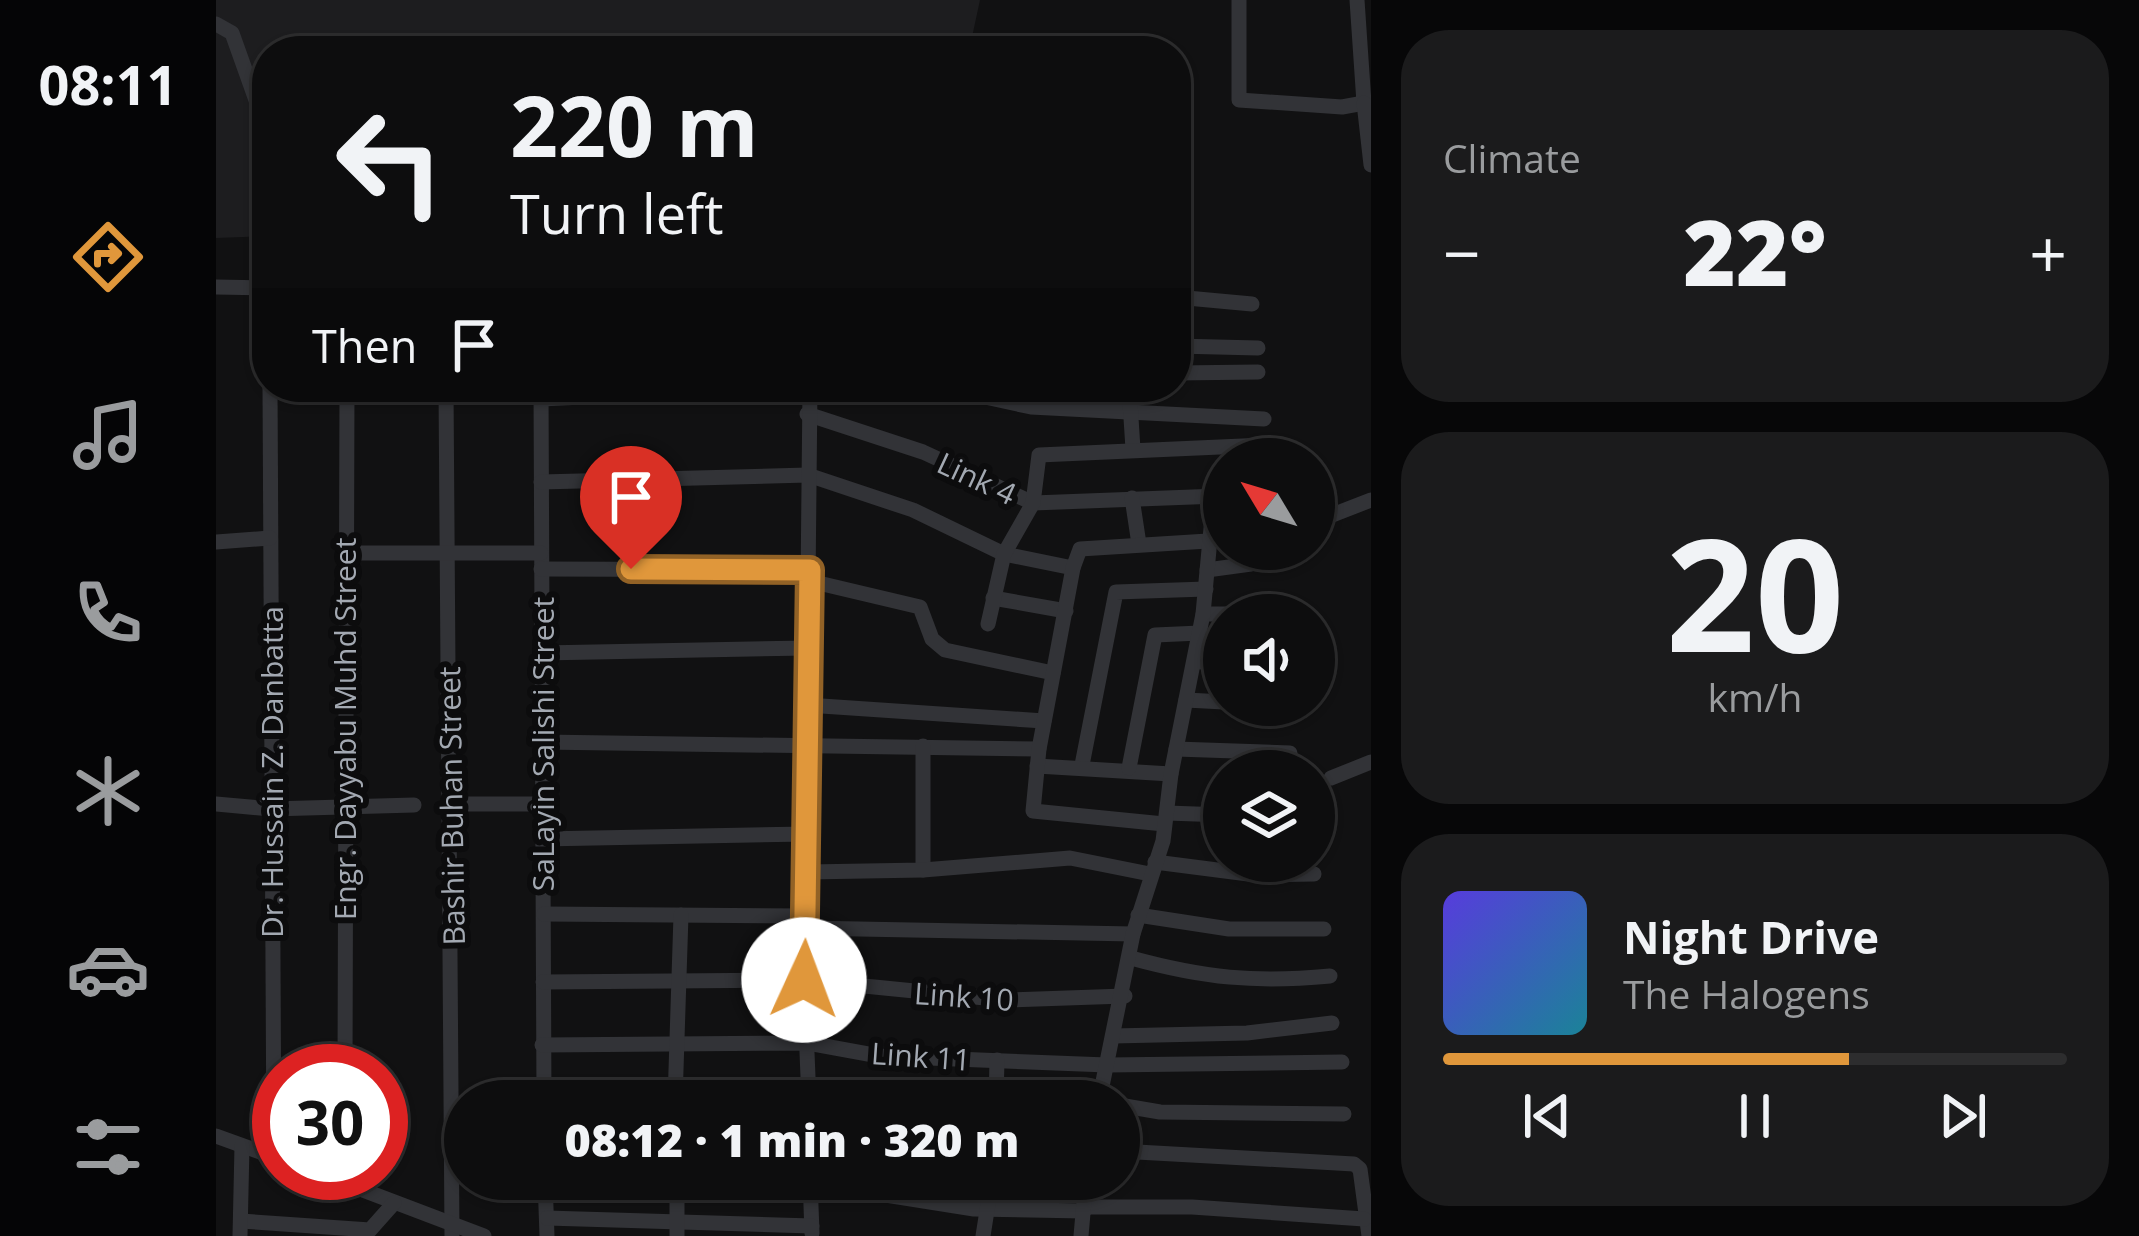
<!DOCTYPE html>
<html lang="en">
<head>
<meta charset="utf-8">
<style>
  body { margin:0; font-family:"Open Sans",sans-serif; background:#1b1b1c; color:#f1f3f6; height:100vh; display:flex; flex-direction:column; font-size:45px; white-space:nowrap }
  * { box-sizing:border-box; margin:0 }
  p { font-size:39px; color:#9a9c9e }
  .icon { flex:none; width:66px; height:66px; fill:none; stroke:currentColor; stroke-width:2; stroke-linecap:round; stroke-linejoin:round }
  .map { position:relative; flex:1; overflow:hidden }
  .sheet { display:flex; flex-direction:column; gap:30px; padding:30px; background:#070708; width:768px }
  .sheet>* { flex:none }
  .guide { position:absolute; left:36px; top:36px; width:939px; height:366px; border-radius:48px; box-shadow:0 3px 9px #0004,0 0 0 3px #2d2d2e; background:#0d0d0e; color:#f1f3f6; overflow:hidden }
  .needle { width:78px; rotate:308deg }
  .buttons { position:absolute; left:987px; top:438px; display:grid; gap:24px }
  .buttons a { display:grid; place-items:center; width:132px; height:132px; border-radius:50%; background:#0d0d0e; box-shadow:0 3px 9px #0004,0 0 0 3px #2d2d2e; font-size:60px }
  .speed { position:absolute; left:36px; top:1044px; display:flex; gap:24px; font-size:60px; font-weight:700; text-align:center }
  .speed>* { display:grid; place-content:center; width:156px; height:156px; border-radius:50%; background:#0d0d0e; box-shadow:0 3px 9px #0004,0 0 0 3px #2d2d2e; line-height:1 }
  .speed .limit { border:18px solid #d22; background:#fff; color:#111 }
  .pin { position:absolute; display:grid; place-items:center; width:102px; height:102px; color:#fff; margin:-123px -51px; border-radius:50% 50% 50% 0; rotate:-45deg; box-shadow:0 0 12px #0007 }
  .pin .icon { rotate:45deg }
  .me { position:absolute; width:132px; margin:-66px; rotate:2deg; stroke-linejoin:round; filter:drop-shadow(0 0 9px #0008) }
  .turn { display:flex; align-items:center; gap:42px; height:252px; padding:0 60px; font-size:54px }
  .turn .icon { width:156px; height:156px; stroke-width:2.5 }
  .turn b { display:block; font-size:84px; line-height:102px }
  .then { display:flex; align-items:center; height:114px; padding:0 60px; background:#0003; gap:24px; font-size:45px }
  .big { font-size:90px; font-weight:800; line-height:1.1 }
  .sheet .widget { flex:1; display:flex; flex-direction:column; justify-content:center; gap:18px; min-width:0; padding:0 42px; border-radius:48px; background:#1b1b1c }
  .sheet .dial { align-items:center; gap:0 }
  .dial b { font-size:156px; line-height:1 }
  .song { display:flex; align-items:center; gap:36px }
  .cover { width:144px; height:144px; border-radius:18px; background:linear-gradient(135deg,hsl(250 70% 55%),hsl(190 70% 35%)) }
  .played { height:12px; border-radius:6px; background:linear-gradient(90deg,#e0973b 65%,#2d2d2e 65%) }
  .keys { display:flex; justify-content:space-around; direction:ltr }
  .heat { display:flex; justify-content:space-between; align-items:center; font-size:66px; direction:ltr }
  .trip { position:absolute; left:228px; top:1080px; width:696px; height:120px; border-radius:60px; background:#0d0d0e; box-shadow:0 3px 9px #0004,0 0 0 3px #2d2d2e; font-weight:800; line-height:120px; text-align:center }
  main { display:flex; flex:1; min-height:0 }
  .tab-bar { display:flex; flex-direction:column; width:216px; justify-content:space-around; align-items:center; background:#050506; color:#9a9c9e }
  .tab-bar .icon { width:84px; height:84px }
  .tab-bar .selected { color:#e0973b }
  .tab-bar b { font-size:54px; color:#f1f3f6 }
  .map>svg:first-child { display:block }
</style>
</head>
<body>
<main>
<nav class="tab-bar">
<b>08:11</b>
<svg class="icon selected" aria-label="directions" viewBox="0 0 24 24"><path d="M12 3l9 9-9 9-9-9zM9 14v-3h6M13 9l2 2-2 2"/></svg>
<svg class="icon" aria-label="music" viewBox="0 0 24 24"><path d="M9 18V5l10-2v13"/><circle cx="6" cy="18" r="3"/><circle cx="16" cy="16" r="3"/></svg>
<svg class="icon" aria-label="phone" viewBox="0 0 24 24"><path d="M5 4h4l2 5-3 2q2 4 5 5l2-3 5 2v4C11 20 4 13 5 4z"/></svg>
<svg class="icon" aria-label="climate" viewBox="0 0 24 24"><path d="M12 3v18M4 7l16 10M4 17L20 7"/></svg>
<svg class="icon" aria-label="car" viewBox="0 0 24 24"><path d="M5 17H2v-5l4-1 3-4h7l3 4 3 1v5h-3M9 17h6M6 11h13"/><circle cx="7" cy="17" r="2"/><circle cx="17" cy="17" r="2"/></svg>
<svg class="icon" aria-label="filters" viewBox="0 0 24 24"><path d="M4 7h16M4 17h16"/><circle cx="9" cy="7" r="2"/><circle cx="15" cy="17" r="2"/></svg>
</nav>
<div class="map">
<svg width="1155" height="1236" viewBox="0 0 1155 1236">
  <rect width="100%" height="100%" fill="#111112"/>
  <!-- built -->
  <polygon fill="#1d1d1f" points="0,0 764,0 753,51 51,51 51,236 0,238"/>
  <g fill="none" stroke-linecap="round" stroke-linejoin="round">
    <!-- minor -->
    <g stroke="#323337" stroke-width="15">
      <polyline points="1023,0 1023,100 1126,107 1148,103 1141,0"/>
      <polyline points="0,24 16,33 51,131"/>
      <polyline points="1148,103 1155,165"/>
      <polyline points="0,287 51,288"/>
      <polyline points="960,297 1036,304"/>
      <polyline points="960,346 1042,348"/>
      <polyline points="960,373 1042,372"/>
      <polyline points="54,387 58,1157"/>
      <polyline points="230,387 236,1236"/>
      <polyline points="325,387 328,1101"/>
      <polyline points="723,387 815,407 1048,419"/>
      <polyline points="913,387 917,449"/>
      <polyline points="325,399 579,387"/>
      <polyline points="591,414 707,452 817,503 1003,496"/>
      <polyline points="325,482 592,475 697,510 788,554 857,568"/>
      <polyline points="916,498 923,544"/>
      <polyline points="1106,519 1155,500"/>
      <polyline points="0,542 54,538"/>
      <polyline points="128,553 325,553"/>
      <polyline points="325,569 594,570"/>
      <polyline points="991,570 1035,564"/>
      <polyline points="594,581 704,607 716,639 729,650 837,673"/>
      <polyline points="777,598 850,611"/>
      <polyline points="987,614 1030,614"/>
      <polyline points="772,624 788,554 817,503 823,455 1049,445"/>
      <polyline points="326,653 592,648"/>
      <polyline points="978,662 1008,661"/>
      <polyline points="970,700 1008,702"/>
      <polyline points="591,705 828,721"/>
      <polyline points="326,742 823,749"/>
      <polyline points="707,746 707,870"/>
      <polyline points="960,749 1074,753"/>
      <polyline points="866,765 900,592 990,589"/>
      <polyline points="821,766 955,774"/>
      <polyline points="913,768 939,635 984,633"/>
      <polyline points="1115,778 1155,762"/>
      <polyline points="0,804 55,809 198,805"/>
      <polyline points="235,804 326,804"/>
      <polyline points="951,813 1008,815"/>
      <polyline points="948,824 817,811 823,749 857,568 864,549 1008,540"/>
      <polyline points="326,839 591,834"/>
      <polyline points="939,862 1040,875 1098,874"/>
      <polyline points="592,872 707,870 854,858 934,874"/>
      <polyline points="328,914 589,916"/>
      <polyline points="922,915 1013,929 1108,929"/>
      <polyline points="590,928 917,934"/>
      <path d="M 915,958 C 988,978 1039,983 1114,976"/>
      <polyline points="327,982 588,980 789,1000 909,996"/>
      <polyline points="897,1036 1031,1033 1116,1023"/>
      <polyline points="326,1045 592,1043 663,1056 891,1065 1126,1062"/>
      <polyline points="129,1071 131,387"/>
      <polyline points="593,1085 731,1101"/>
      <polyline points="459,1101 465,915"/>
      <polyline points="593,1101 588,980 594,387"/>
      <polyline points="780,1101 781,1060"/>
      <polyline points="883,1101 917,934 947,841 955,774 987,614 998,496"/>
      <polyline points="903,1105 944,1112 1128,1114"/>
      <polyline points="0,1136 63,1159"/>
      <polyline points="903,1151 1138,1164 1144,1169 1153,1236"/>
      <polyline points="102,1173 268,1236"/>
      <polyline points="329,1179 331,1236"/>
      <polyline points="594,1179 596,1233"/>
      <polyline points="594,1183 758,1209 868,1211"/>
      <polyline points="868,1207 976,1207 1148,1219"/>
      <polyline points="331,1218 596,1226"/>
      <polyline points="25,1221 154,1230 178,1203"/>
      <polyline points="24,1236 26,1146"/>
      <polyline points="461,1236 461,1179"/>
      <polyline points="767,1236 776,1179"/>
      <polyline points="865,1236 870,1179"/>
    </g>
  </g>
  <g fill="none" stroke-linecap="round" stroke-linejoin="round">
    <!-- route casing -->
    <g stroke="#926226" stroke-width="30">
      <polyline id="route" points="415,569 594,570 588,980"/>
    </g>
    <!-- route -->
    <use href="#route" stroke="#e0973b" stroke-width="21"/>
  </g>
  <g text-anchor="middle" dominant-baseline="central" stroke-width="12" stroke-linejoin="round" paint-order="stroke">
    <!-- street labels -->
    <g font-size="30" fill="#a3a9b2" stroke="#0c0c0d">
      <text transform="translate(761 478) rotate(25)">Link 4</text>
      <text transform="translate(128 729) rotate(-90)">Engr. Dayyabu Muhd Street</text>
      <text transform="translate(326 744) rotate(-90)">SaLayin Salishi Street</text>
      <text transform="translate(55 772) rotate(-90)">Dr. Hussain Z. Danbatta</text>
      <text transform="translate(235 806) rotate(-91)">Bashir Buhan Street</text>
      <text transform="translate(748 996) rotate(4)">Link 10</text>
      <text transform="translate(705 1056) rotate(4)">Link 11</text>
    </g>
  </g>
</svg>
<div class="buttons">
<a><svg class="needle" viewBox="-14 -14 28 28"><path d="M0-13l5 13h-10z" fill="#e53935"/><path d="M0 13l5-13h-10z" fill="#9a9c9e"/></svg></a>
<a><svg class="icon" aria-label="sound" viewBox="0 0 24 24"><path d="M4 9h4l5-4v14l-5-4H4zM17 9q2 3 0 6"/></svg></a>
<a><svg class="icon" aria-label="layers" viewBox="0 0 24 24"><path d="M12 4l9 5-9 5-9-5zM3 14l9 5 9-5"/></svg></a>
</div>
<div class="speed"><div class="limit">30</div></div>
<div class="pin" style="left:415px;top:569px;background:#d93025"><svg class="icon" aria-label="arrive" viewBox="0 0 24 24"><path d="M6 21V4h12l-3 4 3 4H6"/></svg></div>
<svg class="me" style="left:588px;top:980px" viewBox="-20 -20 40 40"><circle r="19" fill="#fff"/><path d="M0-13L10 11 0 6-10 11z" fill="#e0973b"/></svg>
<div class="trip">08:12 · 1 min · 320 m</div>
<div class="guide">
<div class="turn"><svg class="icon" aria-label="left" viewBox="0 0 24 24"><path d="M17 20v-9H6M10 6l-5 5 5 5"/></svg><div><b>220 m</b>Turn left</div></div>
<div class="then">Then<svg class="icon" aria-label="arrive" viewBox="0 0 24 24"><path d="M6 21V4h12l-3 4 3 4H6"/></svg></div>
</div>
</div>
<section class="sheet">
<div class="widget"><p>Climate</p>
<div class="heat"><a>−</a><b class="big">22°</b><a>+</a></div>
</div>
<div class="widget dial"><b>20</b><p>km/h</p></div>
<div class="widget">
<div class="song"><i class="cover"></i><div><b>Night Drive</b><p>The Halogens</p></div></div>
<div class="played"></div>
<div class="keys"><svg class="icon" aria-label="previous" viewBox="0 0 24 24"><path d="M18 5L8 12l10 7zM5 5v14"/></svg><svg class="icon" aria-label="pause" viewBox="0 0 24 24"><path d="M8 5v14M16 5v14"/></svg><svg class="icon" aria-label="next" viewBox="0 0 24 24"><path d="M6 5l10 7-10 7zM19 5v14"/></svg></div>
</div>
</section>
</main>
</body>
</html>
